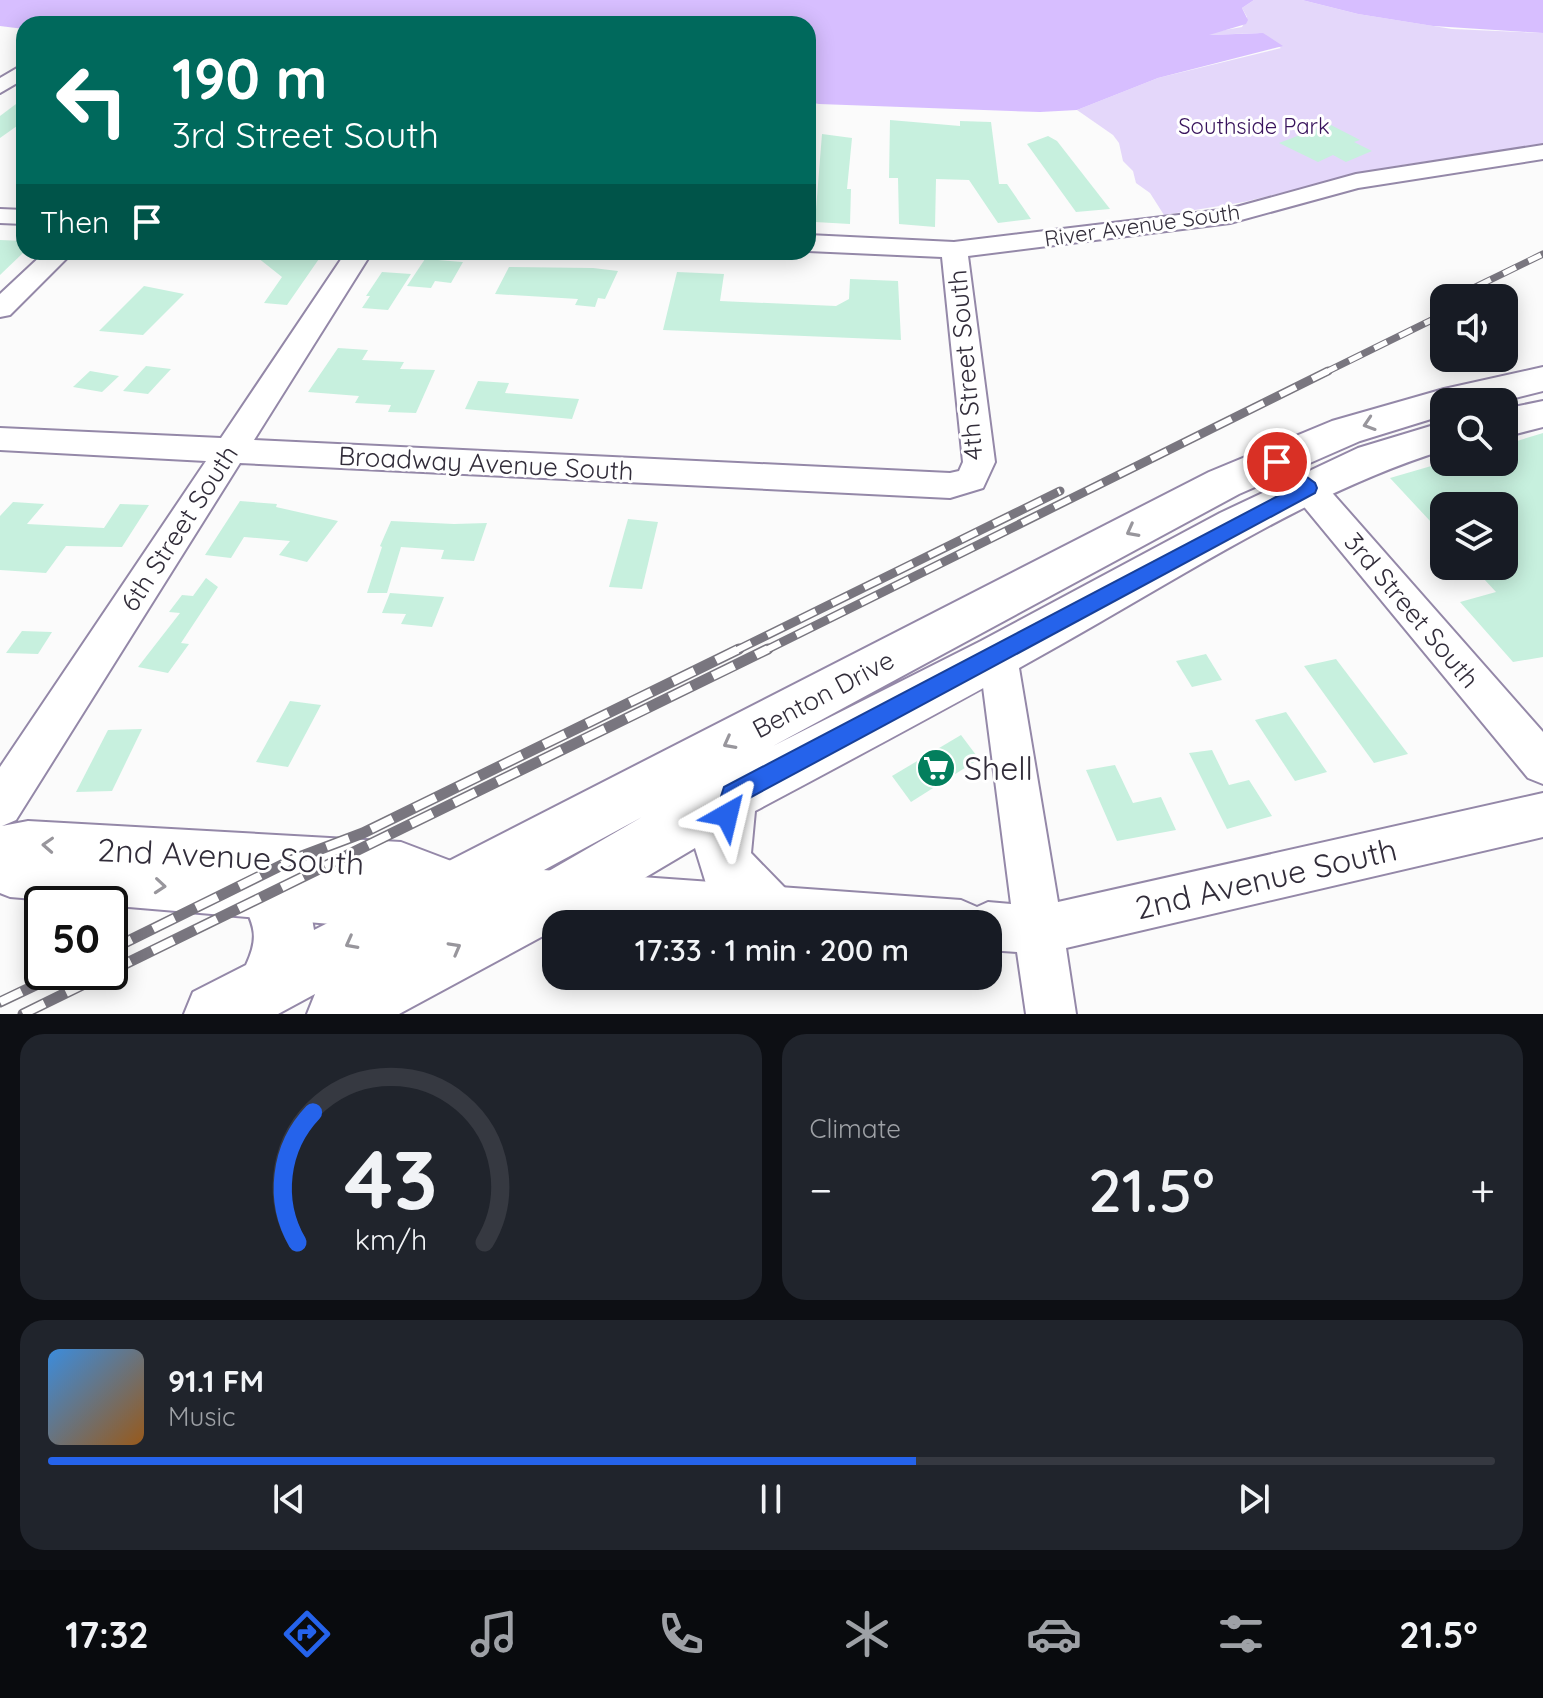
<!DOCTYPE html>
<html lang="en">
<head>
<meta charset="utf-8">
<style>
  body { margin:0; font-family:Quicksand,sans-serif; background:#20242c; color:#f1f3f6; height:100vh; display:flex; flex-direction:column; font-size:30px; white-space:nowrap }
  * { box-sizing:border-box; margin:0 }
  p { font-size:26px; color:#9ea1a6 }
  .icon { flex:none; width:44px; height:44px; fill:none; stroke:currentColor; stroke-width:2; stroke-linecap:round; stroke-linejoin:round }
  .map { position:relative; height:1014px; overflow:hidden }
  .sheet { display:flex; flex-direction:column; gap:20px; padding:20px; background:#0d0f14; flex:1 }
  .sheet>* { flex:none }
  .banner { position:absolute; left:16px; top:16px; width:800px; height:244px; border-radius:24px; box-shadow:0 4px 20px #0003; background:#00695c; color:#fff; overflow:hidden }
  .buttons { position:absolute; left:1430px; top:284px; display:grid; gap:16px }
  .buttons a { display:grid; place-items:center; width:88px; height:88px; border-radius:16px; background:#171b24; box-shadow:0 4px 20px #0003; font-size:40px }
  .speed { position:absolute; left:24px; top:886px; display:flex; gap:16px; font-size:40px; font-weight:700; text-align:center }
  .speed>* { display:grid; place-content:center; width:104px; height:104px; border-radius:50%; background:#171b24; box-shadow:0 4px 20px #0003; line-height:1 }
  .speed .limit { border:4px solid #111; border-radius:12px; background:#fff; color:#111 }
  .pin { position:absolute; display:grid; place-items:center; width:68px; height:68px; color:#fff; margin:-34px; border:4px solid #fff; border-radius:50%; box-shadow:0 2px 8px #0007 }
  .me { position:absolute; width:88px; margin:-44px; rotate:37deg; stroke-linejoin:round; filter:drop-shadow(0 0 6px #0008) }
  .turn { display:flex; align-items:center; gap:28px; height:168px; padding:0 24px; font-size:36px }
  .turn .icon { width:104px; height:104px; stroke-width:2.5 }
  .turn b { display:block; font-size:56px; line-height:68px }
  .then { display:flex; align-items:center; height:76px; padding:0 24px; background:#0003; gap:16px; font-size:30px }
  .big { font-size:60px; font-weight:600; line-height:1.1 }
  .sheet .tile { flex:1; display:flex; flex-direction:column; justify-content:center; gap:12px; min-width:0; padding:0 28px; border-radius:24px; background:#20242c }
  .sheet .dial { align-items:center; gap:0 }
  .dial svg { height:208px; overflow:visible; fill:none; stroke:#363941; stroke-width:7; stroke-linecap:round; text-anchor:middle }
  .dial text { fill:#f1f3f6; stroke:none }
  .song { display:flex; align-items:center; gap:24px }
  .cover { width:96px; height:96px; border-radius:12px; background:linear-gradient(135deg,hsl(210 70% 55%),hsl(30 70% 35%)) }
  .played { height:8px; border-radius:4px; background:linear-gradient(90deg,#2563eb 60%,#363941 60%) }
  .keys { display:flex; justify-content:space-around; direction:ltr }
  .heat { display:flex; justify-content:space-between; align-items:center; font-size:44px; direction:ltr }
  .sheet .tiles { flex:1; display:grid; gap:20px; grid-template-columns:1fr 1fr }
  .tile:last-child { grid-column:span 2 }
  .trip { position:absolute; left:542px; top:910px; width:460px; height:80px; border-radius:24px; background:#171b24; box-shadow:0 4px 20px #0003; font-weight:600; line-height:80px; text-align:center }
  .menu { display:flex; height:128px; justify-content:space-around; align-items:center; background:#090b0e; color:#9ea1a6 }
  .menu .icon { width:56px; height:56px }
  .menu .selected { color:#2563eb }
  .menu b { font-size:36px; color:#f1f3f6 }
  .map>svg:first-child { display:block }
</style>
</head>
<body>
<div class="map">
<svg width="1543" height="1014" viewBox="0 0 1543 1014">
  <rect width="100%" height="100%" fill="#fbfbfb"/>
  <!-- green -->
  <polygon fill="#e4d7fa" points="1254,0 1302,0 1358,14 1452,29 1543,33 1543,144 1396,166 1244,202 1164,215 1150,193 1136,183 1133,171 1123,161 1119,143 1113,135 1077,110 1158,78 1281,48 1258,33 1209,35 1208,33 1242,27 1247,17 1242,8"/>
  <!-- water -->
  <g fill="#d7beff">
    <polygon points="0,0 1254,0 1242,8 1248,20 1246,24 1209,35 1263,33 1283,46 1158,78 1077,110 1040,112 819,104 808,102 808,24 24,24 24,29 0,26"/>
    <polygon points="1302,0 1543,0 1543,33 1433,26 1358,14"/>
  </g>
  <!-- building -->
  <g fill="#c7f0de">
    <polygon points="24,98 24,121 0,138 0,116"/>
    <polygon points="890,120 960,126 960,121 991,122 999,184 1007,184 1031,219 998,223 969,180 936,179 935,227 899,224 898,178 889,178"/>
    <polygon points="1329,124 1360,140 1354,142 1372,151 1346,162 1333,155 1318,162 1279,143"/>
    <polygon points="822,134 852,138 847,189 851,189 850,224 815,222"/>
    <polygon points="1048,136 1057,141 1110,209 1076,212 1027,144"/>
    <polygon points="0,240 24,241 24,252 0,275"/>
    <polygon points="253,254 296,256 321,256 287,305 264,303 282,277"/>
    <polygon points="425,259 463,262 451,283 435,281 431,288 407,286"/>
    <polygon points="509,267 593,268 618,271 605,299 598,298 595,307 575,305 578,299 495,294"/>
    <polygon points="382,272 411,274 388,310 362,308 370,296 366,296"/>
    <polygon points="677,272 724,274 720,301 836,306 849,299 850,279 898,281 901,340 663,330"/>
    <polygon points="144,286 184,294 143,335 99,331"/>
    <polygon points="338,348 368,350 362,360 404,362 400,369 435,370 416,413 388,412 391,405 355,403 359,396 308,392"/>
    <polygon points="146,366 171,369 148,394 123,391"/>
    <polygon points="90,371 119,376 102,392 73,387"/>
    <polygon points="478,381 509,383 505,393 579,399 572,419 465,409"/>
    <polygon points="1543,433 1543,657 1513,662 1460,602 1496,592 1472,566 1504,566 1504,506 1444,506 1444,536 1390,478 1445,462 1504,462 1504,445"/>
    <polygon points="240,501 277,504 276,507 338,521 307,562 279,555 290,541 244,537 231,558 205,555"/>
    <polygon points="13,502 44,504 27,524 104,528 120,504 149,505 122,547 66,546 46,573 0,570 0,516"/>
    <polygon points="628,519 658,522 642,589 609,587"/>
    <polygon points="391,521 454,524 487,523 474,561 441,559 444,550 401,547 387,593 367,593 382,547 380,546"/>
    <polygon points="206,578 218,587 181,643 189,644 168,673 138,667 180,613 169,612 182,595 193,596"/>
    <polygon points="390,593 444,597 432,627 401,624 406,614 382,613"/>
    <polygon points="22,631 52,632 38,654 6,653"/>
    <polygon points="1206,654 1222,680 1192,687 1176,661"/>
    <polygon points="1336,659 1408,754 1374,763 1304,666"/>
    <polygon points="290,701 321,705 288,767 256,762"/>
    <polygon points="1286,712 1327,772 1295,781 1255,720"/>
    <polygon points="142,729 112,791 76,792 108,730"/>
    <polygon points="961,735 979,759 911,802 892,776"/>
    <polygon points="1212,750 1229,785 1249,780 1272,816 1227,829 1189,753"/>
    <polygon points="1115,765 1133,803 1161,797 1176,830 1117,841 1086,770"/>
  </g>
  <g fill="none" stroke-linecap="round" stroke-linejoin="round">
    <!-- minor casing -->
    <g stroke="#9488a8" stroke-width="4">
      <g id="minor">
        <polygon points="24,64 24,79 0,93 0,78"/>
        <polygon points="1543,145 1543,159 1358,188 1230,223 968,256 995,462 983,488 950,498 240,463 16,820 2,826 28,821 401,842 459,864 961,900 977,907 988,902 1011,904 979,656 984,644 998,639 1012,644 1017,656 1058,902 1543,793 1543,837 1066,948 1076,1014 1026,1014 1017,952 988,950 988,924 642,924 458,910 434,901 429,914 378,928 10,897 0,893 0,767 206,461 0,450 0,428 221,438 346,252 372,252 254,440 950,473 959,471 963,462 942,257 808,251 808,235 954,242 1229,209 1356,174"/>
        <polygon points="0,209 24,210 24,224 0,223"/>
        <polygon points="45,252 73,252 10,315 0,317 0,294"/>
        <polygon points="1277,450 1288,454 1320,479 1543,732 1543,784 1528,778 1296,497 1266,470 1261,462 1266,454"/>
      </g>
    </g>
    <!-- major casing -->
    <g stroke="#9488a8" stroke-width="4">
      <g id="major">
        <path d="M 1543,367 L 1543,391 L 1499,402 L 1444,402 L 1444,415 L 1360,441 L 1239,494 L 773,746 L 981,641 L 1220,513 L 1358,448 L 1444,422 L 1444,450 C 1322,488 1212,558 1102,621 C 988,687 871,749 755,811 L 751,853 L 785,888 L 793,909 L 787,924 L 738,924 L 708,890 L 695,848 L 582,915 L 566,924 L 556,924 L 556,929 L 399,1014 L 307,1014 L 315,994 L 278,1014 L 184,1014 L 193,992 L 246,965 C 261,933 252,924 240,895 L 249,875 L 269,866 C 298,878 310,898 314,930 L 1209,472 L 1332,421 L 1444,389 ZM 642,817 L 542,875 L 487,901 Z"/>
        <polygon points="1543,401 1543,427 1504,437 1504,409"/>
      </g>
    </g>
    <!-- minor -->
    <use href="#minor" fill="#fff" fill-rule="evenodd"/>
    <!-- major -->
    <use href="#major" fill="#fff" fill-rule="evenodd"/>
    <!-- rail-far2 casing -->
    <g stroke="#79767f" stroke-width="7">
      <g id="rail-far2">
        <polyline points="1453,298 1543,254"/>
        <polyline points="1324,373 1444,314"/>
      </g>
    </g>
    <!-- rail-far1 casing -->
    <g stroke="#79767f" stroke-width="9">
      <g id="rail-far1">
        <polyline points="735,651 1060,491"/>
        <polyline points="764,651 1328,371"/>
      </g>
    </g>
    <!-- rail casing -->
    <g stroke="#79767f" stroke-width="11">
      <g id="rail">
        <polyline points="110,950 294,859 363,833 739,649"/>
        <polyline points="0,1002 63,972"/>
        <polyline points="23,1014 768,649"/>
      </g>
    </g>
    <!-- rail-far2 -->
    <use href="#rail-far2" stroke="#fff" stroke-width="5" stroke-dasharray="14" stroke-linecap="butt"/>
    <!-- rail-far1 -->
    <use href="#rail-far1" stroke="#fff" stroke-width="6" stroke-dasharray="18" stroke-linecap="butt"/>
    <!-- rail -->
    <use href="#rail" stroke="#fff" stroke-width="8" stroke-dasharray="24" stroke-linecap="butt"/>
  </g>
  <!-- one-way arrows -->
  <defs><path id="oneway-chevron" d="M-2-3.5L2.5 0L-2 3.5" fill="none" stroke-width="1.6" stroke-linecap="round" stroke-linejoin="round" transform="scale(2)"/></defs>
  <g stroke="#98969c">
    <use href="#oneway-chevron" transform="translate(1369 424) rotate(162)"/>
    <use href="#oneway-chevron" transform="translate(1132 531) rotate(152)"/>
    <use href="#oneway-chevron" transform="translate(729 743) rotate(152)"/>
    <use href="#oneway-chevron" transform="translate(48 845) rotate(-177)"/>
    <use href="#oneway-chevron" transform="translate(160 886) rotate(5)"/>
    <use href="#oneway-chevron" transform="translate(351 943) rotate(152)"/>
    <use href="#oneway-chevron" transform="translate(455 948) rotate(-29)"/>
  </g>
  <!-- route -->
  <polygon fill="#2563eb" stroke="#184099" stroke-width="2" points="1277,455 1315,483 1317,488 1315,493 742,802 735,823 727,827 718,823 715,815 724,787 1295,487 1270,466 1268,462"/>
  <!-- icons -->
  <defs>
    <g id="supermarket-disc" transform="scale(2)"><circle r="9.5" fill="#037f5d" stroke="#fff"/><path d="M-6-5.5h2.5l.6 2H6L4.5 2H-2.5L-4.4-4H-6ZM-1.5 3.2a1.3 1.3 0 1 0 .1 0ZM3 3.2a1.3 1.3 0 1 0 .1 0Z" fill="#fff"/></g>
  </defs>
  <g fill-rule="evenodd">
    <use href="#supermarket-disc" x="936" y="768"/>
  </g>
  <g text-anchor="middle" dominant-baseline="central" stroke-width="6" stroke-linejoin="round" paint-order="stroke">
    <!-- far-park labels -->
    <g font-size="22" fill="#38135c" stroke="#fff">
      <text x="1254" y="126">Southside Park</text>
    </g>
    <!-- far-street labels -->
    <g font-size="22" fill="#322d3a" stroke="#fff">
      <text transform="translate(1142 225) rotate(-8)">River Avenue South</text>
    </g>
    <!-- street labels -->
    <g font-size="26" fill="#322d3a" stroke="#fff">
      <text transform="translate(965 365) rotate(-95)">4th Street South</text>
      <text transform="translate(486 463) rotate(3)">Broadway Avenue South</text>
      <text transform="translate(179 528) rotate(-57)">6th Street South</text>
      <text transform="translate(1412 610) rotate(50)">3rd Street South</text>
      <text transform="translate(823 694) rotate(-28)">Benton Drive</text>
    </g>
    <!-- near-poi labels -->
    <g font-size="32" fill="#322d3a" stroke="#fff" text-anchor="start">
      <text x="964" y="768">Shell</text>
    </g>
    <!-- near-street labels -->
    <g font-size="32" fill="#322d3a" stroke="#fff">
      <text transform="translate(231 856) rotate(3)">2nd Avenue South</text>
      <text transform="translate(1266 878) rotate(-13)">2nd Avenue South</text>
    </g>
  </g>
</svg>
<div class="buttons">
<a><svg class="icon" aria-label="sound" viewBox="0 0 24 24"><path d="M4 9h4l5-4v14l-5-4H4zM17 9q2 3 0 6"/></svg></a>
<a><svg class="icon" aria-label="search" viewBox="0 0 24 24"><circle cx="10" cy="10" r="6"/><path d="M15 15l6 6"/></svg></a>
<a><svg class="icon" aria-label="layers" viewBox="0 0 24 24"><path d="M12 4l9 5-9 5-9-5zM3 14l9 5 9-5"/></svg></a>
</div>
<div class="speed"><div class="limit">50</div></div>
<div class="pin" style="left:1277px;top:462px;background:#d93025"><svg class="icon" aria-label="arrive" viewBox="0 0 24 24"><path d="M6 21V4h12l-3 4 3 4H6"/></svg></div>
<svg class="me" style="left:727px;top:815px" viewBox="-20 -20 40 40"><path d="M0-17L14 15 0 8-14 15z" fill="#2563eb" stroke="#fff" stroke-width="4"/></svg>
<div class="trip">17:33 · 1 min · 200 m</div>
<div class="banner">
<div class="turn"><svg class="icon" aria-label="left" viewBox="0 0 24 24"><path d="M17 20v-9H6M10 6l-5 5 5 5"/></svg><div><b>190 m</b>3rd Street South</div></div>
<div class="then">Then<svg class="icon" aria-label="arrive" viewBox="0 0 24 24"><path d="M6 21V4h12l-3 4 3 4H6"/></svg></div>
</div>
</div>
<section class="sheet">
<div class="tiles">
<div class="tile dial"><svg viewBox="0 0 100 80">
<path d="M14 69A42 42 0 1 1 86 69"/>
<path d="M14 69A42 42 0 0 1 20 19" stroke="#2563eb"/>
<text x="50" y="56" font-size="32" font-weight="700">43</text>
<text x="50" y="72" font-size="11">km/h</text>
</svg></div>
<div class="tile"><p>Climate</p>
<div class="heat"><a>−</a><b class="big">21.5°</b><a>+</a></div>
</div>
<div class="tile">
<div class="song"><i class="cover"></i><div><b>91.1 FM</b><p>Music</p></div></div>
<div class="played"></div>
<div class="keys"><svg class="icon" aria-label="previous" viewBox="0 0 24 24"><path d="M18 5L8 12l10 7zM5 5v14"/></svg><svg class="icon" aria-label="pause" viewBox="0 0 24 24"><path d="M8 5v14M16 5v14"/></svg><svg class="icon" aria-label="next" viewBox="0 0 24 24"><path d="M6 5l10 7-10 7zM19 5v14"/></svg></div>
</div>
</div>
</section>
<nav class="menu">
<b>17:32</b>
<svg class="icon selected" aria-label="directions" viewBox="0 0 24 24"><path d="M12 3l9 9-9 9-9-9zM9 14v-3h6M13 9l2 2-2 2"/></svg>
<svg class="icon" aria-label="music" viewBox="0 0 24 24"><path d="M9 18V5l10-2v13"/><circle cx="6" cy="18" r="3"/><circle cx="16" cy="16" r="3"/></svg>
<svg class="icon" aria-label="phone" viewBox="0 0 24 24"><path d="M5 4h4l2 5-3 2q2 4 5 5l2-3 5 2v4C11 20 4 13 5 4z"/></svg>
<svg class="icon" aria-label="climate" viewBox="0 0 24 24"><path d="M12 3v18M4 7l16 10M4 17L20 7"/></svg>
<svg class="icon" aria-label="car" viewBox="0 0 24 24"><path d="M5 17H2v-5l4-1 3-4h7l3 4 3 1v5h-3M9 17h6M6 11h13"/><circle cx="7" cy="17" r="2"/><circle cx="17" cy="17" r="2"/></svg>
<svg class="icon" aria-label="filters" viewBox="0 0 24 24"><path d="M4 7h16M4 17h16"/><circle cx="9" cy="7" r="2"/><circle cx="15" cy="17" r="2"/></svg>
<b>21.5°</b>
</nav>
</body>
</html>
